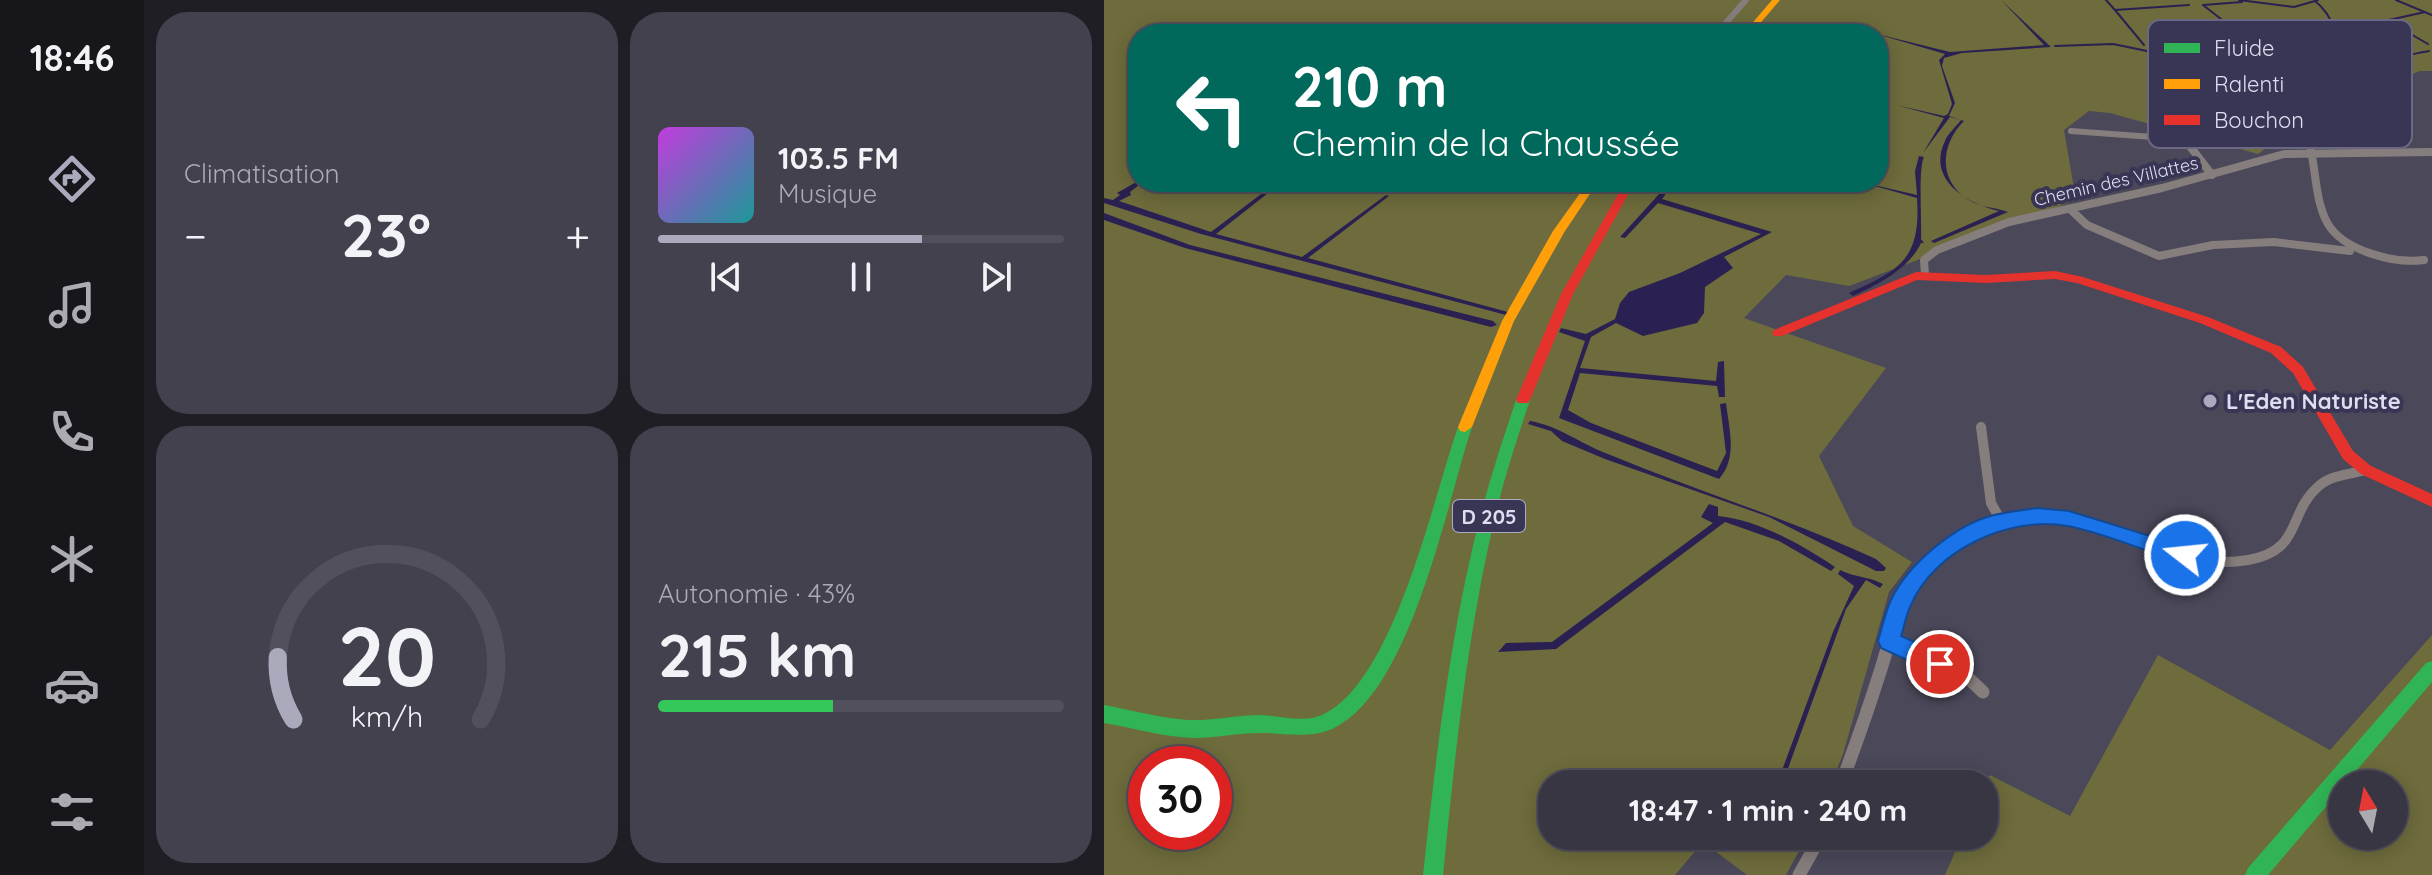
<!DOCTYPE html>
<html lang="fr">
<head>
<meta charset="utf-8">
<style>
  body { margin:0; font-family:Quicksand,sans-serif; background:#43414e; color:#f1f3f6; height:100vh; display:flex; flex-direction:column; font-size:30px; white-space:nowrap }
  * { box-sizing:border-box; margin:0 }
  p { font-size:26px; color:#ababb2 }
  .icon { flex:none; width:44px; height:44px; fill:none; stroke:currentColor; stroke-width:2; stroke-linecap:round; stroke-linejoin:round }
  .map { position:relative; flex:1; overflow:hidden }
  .details { display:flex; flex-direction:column; gap:12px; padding:12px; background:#1f1e25; width:960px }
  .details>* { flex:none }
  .banner { position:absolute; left:24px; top:24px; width:760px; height:168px; border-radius:32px; box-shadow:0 4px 20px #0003,0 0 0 2px #52505c; background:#00695c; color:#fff; overflow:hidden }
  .needle { width:52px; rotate:350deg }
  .controls { position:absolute; left:1224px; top:770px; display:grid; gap:16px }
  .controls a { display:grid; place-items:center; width:80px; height:80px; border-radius:50%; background:#383643; box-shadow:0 4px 20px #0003,0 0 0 2px #52505c; font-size:40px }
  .speed { position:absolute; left:24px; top:746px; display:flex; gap:16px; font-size:40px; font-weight:700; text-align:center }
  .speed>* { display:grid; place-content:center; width:104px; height:104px; border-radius:50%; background:#383643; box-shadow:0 4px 20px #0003,0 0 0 2px #52505c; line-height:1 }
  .speed .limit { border:12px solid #d22; background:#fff; color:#111 }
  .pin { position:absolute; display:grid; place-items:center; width:68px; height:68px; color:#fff; margin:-34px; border:4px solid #fff; border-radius:50%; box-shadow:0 2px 8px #0007 }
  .me { position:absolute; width:88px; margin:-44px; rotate:286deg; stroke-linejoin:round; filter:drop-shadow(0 0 6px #0008) }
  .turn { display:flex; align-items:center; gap:28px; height:168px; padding:0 32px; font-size:36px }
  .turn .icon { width:104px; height:104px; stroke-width:2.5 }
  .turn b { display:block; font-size:56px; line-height:68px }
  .big { font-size:60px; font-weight:700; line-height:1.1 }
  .details .widget { flex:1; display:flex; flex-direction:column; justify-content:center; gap:12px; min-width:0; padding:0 28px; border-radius:32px; background:#43414e }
  .details .dial { align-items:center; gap:0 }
  .dial svg { height:208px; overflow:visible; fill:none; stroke:#52505c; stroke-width:7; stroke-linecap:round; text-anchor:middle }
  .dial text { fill:#f1f3f6; stroke:none }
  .song { display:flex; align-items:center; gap:24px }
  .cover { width:96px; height:96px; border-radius:12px; background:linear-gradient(135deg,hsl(290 70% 55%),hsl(180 70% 35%)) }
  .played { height:8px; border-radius:4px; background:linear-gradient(90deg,#abaabc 65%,#52505c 65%) }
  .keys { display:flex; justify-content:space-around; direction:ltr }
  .heat { display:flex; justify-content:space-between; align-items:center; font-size:44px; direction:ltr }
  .charge { height:12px; border-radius:6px; background:linear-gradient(90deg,#34c759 43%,#52505c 0) }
  .details .tiles { flex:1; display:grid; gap:12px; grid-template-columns:repeat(2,1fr) }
  .trip { position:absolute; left:434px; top:770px; width:460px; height:80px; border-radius:32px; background:#383643; box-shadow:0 4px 20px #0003,0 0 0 2px #52505c; font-weight:700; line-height:80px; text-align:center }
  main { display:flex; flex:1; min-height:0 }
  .tabs { display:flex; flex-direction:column; width:144px; justify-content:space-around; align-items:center; background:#16161b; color:#ababb2 }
  .tabs .icon { width:56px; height:56px }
  .tabs .active { color:#abaabc }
  .tabs b { font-size:36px; color:#f1f3f6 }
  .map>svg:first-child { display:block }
</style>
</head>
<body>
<main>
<nav class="tabs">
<b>18:46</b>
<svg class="icon active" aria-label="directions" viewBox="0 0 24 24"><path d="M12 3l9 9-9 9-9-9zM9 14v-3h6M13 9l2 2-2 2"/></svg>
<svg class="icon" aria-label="music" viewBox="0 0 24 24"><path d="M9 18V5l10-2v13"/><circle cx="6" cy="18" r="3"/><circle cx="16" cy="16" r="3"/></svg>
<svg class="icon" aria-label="phone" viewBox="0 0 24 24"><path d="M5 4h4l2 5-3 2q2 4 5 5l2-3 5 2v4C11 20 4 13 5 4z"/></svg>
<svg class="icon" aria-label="climate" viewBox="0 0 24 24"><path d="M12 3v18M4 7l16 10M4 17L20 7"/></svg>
<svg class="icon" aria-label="car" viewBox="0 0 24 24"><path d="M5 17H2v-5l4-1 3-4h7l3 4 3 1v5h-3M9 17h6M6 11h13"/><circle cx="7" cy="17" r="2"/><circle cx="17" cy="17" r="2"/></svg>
<svg class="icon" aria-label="filters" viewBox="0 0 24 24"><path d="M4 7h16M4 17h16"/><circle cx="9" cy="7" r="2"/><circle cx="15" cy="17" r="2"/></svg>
</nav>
<section class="details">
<div class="tiles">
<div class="widget"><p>Climatisation</p>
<div class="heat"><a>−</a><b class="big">23°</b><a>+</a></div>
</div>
<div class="widget">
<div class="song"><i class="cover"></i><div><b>103.5 FM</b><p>Musique</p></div></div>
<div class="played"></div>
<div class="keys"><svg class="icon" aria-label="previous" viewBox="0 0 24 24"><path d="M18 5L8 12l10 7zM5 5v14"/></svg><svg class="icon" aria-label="pause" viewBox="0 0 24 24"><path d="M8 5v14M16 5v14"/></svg><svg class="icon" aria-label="next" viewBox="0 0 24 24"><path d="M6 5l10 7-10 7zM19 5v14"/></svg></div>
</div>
<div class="widget dial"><svg viewBox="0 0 100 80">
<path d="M14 69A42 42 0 1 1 86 69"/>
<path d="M14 69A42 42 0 0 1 8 45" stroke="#abaabc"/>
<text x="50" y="56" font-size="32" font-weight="700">20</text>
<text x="50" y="72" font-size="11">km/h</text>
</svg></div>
<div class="widget"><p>Autonomie · 43%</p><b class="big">215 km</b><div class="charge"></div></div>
</div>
</section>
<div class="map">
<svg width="1328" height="875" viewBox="0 0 1328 875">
  <rect width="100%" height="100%" fill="#4a4859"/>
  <!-- green -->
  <g fill="#6e6c3c" fill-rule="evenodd">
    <path d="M 0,0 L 1328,0 L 1328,71 L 1316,71 L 1205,116 L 1154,154 L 1006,113 L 985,111 L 960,130 L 972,200 L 745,286 L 682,275 L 640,318 L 782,368 L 715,456 L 749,526 L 808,562 L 785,592 L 739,754 L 727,784 L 448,784 L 448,836 L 703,836 L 682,875 L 643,875 L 599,842 L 571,875 L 0,875 ZM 34,34 L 774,34 L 774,182 L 34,182 ZM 42,764 L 110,764 L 110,832 L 42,832 Z"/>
    <path d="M 1328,635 L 1328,875 L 841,875 L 858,836 L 880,836 L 880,788 L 886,775 L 966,816 L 1054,655 L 1226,750 ZM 1238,784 L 1290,784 L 1290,836 L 1238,836 Z"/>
  </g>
  <!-- water -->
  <g fill="#2a2152">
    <path d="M 897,0 L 947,47 L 858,53 L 840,58 L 838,66 L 851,103 L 845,116 L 860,121 C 833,148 835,188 873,204 C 883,208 894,208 904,212 L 830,243 L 827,241 L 895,211 C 864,204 822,180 841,141 C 844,133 852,127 857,120 L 846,117 L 819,153 L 840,118 L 792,105 L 840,116 L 844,114 L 848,104 L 835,60 L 841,54 L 769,33 L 846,52 L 940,45 Z"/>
    <path d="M 815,156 L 820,157 C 814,168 818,222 817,239 L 820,243 L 817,243 C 805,269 773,285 749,296 L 745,293 C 797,270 817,258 813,198 L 757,182 L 813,195 L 811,171 Z"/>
    <polygon points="34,181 39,182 26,192 27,195 15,201 107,232 173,182 178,182 112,234 198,257 282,195 285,196 204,258 404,312 402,315 97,234 0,203 0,198 9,200 16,195 13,193"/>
    <path d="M 566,182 L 571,182 L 558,199 L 668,232 L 620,257 L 629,268 L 601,287 L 600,313 L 593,323 L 539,336 L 512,323 L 487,337 L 476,368 L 612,381 L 614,362 L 620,361 L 621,397 L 615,397 L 613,386 L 476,373 L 464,410 L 487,423 L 613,471 L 622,453 L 616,404 L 622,403 C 625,429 634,458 615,479 L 455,418 L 481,341 L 455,332 L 457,328 L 482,334 L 511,319 L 516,303 L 525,292 L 576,273 L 657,234 L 554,203 L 521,238 L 516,237 Z"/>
    <polygon points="0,213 86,245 389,321 393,325 387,327 81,248 0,220"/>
    <path d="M 426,421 C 455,426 477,444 504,454 C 593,491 685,519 772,559 L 782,568 L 780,571 L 772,571 L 665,517 L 501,459 L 458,441 L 447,431 L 424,424 Z"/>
    <path d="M 605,504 L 614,507 L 614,516 C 654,520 697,544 731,567 L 727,571 L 675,541 L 621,522 L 452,649 L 394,652 L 402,643 L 448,642 L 609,523 L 597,517 Z"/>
    <path d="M 736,570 C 752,578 764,576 779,584 L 776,588 L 762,580 L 742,609 L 682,774 L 678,784 L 673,784 L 729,632 L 750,586 L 734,574 Z"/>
  </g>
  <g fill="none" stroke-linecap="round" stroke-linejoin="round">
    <!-- stream -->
    <g stroke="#2a2152" stroke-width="2">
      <polyline points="1002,0 1011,10 1085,5"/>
      <polyline points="1135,0 1190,7 1211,1"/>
      <path d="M 1214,0 L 1211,1 C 1224,11 1228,24 1236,38 C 1254,70 1296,56 1325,51"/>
      <polyline points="1292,0 1328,15"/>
      <polyline points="1138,2 1099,5 1167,58 1206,80"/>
      <polyline points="1011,10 1040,45"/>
      <polyline points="1286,22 1324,44"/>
      <polyline points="1235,31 1321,12"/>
      <polyline points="951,46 1009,44 1043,51 1077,102 1138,106"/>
    </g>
    <!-- street-far3 -->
    <g stroke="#867e7d" stroke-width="6">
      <polyline points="612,34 642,0"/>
      <polyline points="967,131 1076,139 1086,147"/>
    </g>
    <!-- street-far2 -->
    <g stroke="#867e7d" stroke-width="8">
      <polyline points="1085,145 1108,175"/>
      <path d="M 1207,151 C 1212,174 1212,204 1224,224 C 1240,251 1291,264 1320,260"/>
      <polyline points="968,211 983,225 1055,256 1109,245 1170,242 1246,251"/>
      <polyline points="821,275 820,260 833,250 905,222 1058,188 1180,154 1328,152"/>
    </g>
    <!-- street-far1 -->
    <g stroke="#867e7d" stroke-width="10">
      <polyline points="877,427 887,503 897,521"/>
      <path d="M 817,572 C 835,551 857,537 882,527 C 977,489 1051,576 1144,560 C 1200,550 1182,513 1216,485 C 1228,475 1247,474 1262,470"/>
    </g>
    <!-- street -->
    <g stroke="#867e7d" stroke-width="13">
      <polyline points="785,641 862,676 879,692"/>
      <path d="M 737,784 C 751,747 764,710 776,672 C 788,635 793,600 819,570"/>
      <polyline points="695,875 717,836"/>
    </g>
    <!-- fast -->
    <g fill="#30b455" fill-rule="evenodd">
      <path d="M 419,395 L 426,400 C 413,439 400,478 391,517 C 363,635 351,755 339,875 L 319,875 C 332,755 346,635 376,517 C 386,478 399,439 412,400 Z"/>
      <path d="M 361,422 L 368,427 C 342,505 307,693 228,729 C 205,739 181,733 156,733 C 134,733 112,738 90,738 C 59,737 30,728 0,723 L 0,705 C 28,710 56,718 84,720 C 109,721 133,715 158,715 C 176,716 201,723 218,715 C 290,683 329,498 354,427 Z"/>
      <polygon points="1328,661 1328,682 1241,784 1238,784 1238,788 1164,875 1141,875 1144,868 1322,663"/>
    </g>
    <!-- slow -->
    <g fill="#ff9f0a" fill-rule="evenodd">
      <polygon points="668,0 676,0 647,34 639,34"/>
      <polygon points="484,182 494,182 461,231 410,321 368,427 361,432 356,431 354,427 398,321 449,231"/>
    </g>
    <!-- jam -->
    <g fill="#e5322d" fill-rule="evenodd">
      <polygon points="521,182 531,182 469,294 426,400 424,403 414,403 412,400 457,294"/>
      <polygon points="951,271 979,277 1104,317 1177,347 1199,367 1249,451 1267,466 1328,494 1328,507 1257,474 1239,459 1189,373 1167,353 1096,323 973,283 951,279 882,283 813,280 678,336 670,336 668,333 670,330 812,272 882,275"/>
    </g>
  </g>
  <!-- route -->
  <path fill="#1a73e8" stroke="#114b97" stroke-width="2" d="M 933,508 L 965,511 L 1088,549 L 1091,555 L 1088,561 L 1081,564 C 1043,552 1004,534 964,526 C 906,515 829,550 806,607 C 802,616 800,627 797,636 L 844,657 L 847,664 L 844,672 L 836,675 L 777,648 L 774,641 C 778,628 781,613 787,600 C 804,564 851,525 890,515 C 904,512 918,510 933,508 Z"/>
  <!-- markers -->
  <circle fill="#abaabc" stroke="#393655" stroke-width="3" cx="1106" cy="401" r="8"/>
  <g text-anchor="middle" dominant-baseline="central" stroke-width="8" stroke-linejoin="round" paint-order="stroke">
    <!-- far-street labels -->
    <g font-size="18" fill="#dfdef1" stroke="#393655">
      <text transform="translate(1012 181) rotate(-13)">Chemin des Villattes</text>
    </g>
    <!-- shield labels -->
    <rect fill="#393655" stroke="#adacc2" stroke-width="2" x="349" y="500" width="72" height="32" rx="6"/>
    <g font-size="20" font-weight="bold" fill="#dfdef1">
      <text x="385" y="516">D 205</text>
    </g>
    <!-- poi labels -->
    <g font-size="22" font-weight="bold" fill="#dfdef1" stroke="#393655" text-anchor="start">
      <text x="1122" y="401">L'Eden Naturiste</text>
    </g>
  </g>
  <!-- legend -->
  <rect x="1044" y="20" width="264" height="128" rx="12" fill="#393655" stroke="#6b6884" stroke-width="2"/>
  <rect x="1060" y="43" width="36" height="10" fill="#30b455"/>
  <rect x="1060" y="79" width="36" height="10" fill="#ff9f0a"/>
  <rect x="1060" y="115" width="36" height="10" fill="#e5322d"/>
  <g font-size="22" fill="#dfdef1">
    <text x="1110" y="56">Fluide</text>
    <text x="1110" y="92">Ralenti</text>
    <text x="1110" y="128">Bouchon</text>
  </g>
</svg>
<div class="controls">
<a><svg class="needle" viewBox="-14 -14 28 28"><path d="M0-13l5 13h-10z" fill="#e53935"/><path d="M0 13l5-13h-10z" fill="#ababb2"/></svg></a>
</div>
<div class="speed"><div class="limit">30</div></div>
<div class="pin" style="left:836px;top:664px;background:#d93025"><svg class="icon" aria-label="arrive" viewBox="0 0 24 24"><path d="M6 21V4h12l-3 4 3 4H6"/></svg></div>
<svg class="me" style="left:1081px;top:555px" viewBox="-20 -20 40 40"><circle r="17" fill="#1a73e8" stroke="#fff" stroke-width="3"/><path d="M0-11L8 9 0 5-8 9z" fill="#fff"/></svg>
<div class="trip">18:47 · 1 min · 240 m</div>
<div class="banner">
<div class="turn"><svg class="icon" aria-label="left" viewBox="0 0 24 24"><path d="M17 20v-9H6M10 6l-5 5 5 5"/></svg><div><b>210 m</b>Chemin de la Chaussée</div></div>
</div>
</div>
</main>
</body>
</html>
